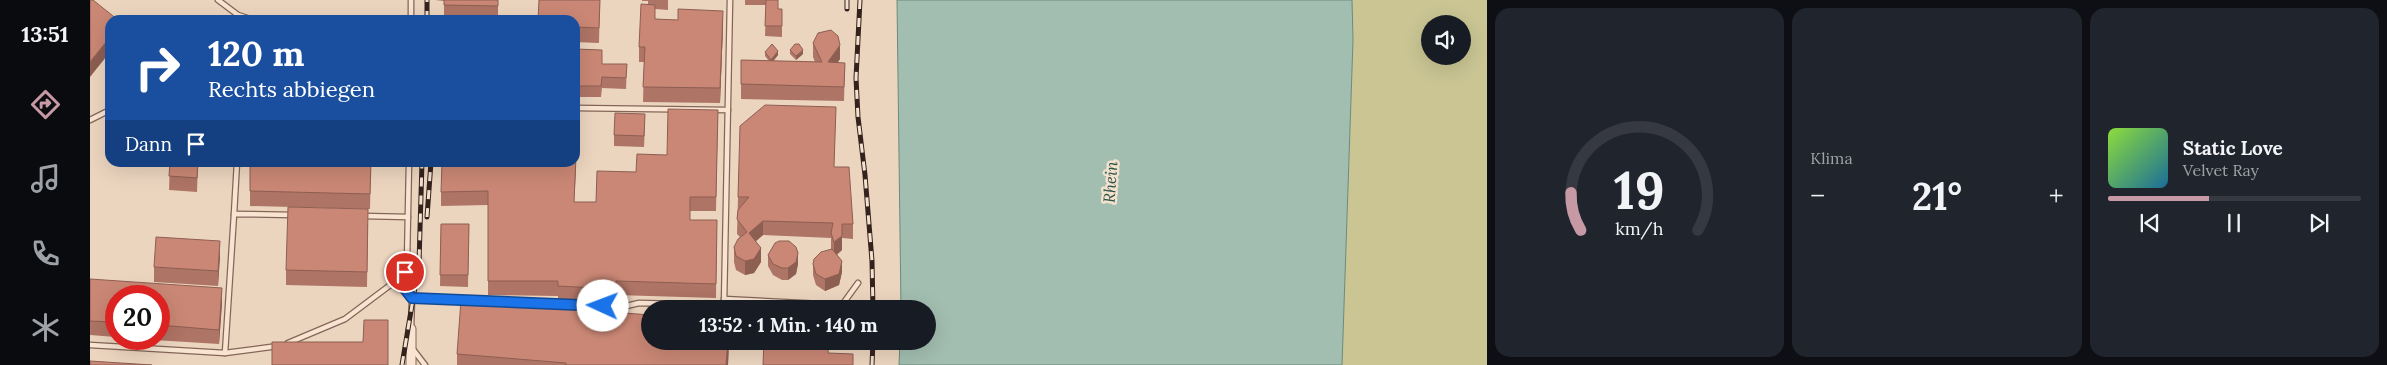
<!DOCTYPE html>
<html lang="de">
<head>
<meta charset="utf-8">
<style>
  body { margin:0; font-family:Lora,serif; background:#20242c; color:#f1f3f6; height:100vh; display:flex; flex-direction:column; font-size:19px; white-space:nowrap }
  * { box-sizing:border-box; margin:0 }
  p { font-size:16px; color:#9ea1a6 }
  .icon { flex:none; width:28px; height:28px; fill:none; stroke:currentColor; stroke-width:2; stroke-linecap:round; stroke-linejoin:round }
  .map { position:relative; flex:1; overflow:hidden }
  .drawer { display:flex; flex-direction:column; gap:8px; padding:8px; background:#0d0f14; width:900px }
  .drawer>* { flex:none }
  .guide { position:absolute; left:15px; top:15px; width:475px; height:152px; border-radius:15px; box-shadow:0 5px 20px #0002; background:#1a4fa0; color:#fff; overflow:hidden }
  .controls { position:absolute; left:1331px; top:15px; display:grid; gap:10px }
  .controls a { display:grid; place-items:center; width:50px; height:50px; border-radius:50%; background:#171b24; box-shadow:0 5px 20px #0002; font-size:25px }
  .speed { position:absolute; left:15px; top:285px; display:flex; gap:10px; font-size:25px; font-weight:700; text-align:center }
  .speed>* { display:grid; place-content:center; width:65px; height:65px; border-radius:50%; background:#171b24; box-shadow:0 5px 20px #0002; line-height:1 }
  .speed .limit { border:8px solid #d22; background:#fff; color:#111 }
  .pin { position:absolute; display:grid; place-items:center; width:42px; height:42px; color:#fff; margin:-21px; border:2px solid #fff; border-radius:50%; box-shadow:0 1px 5px #0007 }
  .me { position:absolute; width:55px; margin:-28px; rotate:272deg; stroke-linejoin:round; filter:drop-shadow(0 0 4px #0008) }
  .turn { display:flex; align-items:center; gap:18px; height:105px; padding:0 20px; font-size:22px }
  .turn .icon { width:65px; height:65px; stroke-width:2.5 }
  .turn b { display:block; font-size:35px; line-height:42px }
  .then { display:flex; align-items:center; height:48px; padding:0 20px; background:#0003; gap:10px; font-size:19px }
  .big { font-size:38px; font-weight:800; line-height:1.1 }
  .drawer .widget { flex:1; display:flex; flex-direction:column; justify-content:center; gap:8px; min-width:0; padding:0 18px; border-radius:15px; background:#20242c }
  .drawer .dial { align-items:center; gap:0 }
  .dial svg { height:130px; overflow:visible; fill:none; stroke:#363941; stroke-width:7; stroke-linecap:round; text-anchor:middle }
  .dial text { fill:#f1f3f6; stroke:none }
  .song { display:flex; align-items:center; gap:15px }
  .cover { width:60px; height:60px; border-radius:8px; background:linear-gradient(135deg,hsl(90 70% 55%),hsl(200 70% 35%)) }
  .played { height:5px; border-radius:2px; background:linear-gradient(90deg,#c699a4 40%,#363941 40%) }
  .keys { display:flex; justify-content:space-around; direction:ltr }
  .heat { display:flex; justify-content:space-between; align-items:center; font-size:28px; direction:ltr }
  .drawer .tiles { flex:1; display:grid; gap:8px; grid-template-columns:repeat(3,1fr) }
  .trip { position:absolute; left:551px; top:300px; width:295px; height:50px; border-radius:25px; background:#171b24; box-shadow:0 5px 20px #0002; font-weight:800; line-height:50px; text-align:center }
  main { display:flex; flex:1; min-height:0 }
  .dock { display:flex; flex-direction:column; width:90px; justify-content:space-around; align-items:center; background:#090b0e; color:#9ea1a6 }
  .dock .icon { width:35px; height:35px }
  .dock .active { color:#c699a4 }
  .dock b { font-size:22px; color:#f1f3f6 }
  .map>svg:first-child { display:block }
</style>
</head>
<body>
<main>
<nav class="dock">
<b>13:51</b>
<svg class="icon active" aria-label="directions" viewBox="0 0 24 24"><path d="M12 3l9 9-9 9-9-9zM9 14v-3h6M13 9l2 2-2 2"/></svg>
<svg class="icon" aria-label="music" viewBox="0 0 24 24"><path d="M9 18V5l10-2v13"/><circle cx="6" cy="18" r="3"/><circle cx="16" cy="16" r="3"/></svg>
<svg class="icon" aria-label="phone" viewBox="0 0 24 24"><path d="M5 4h4l2 5-3 2q2 4 5 5l2-3 5 2v4C11 20 4 13 5 4z"/></svg>
<svg class="icon" aria-label="climate" viewBox="0 0 24 24"><path d="M12 3v18M4 7l16 10M4 17L20 7"/></svg>
</nav>
<div class="map">
<svg width="1397" height="365" viewBox="0 0 1397 365">
  <rect width="100%" height="100%" fill="#ecd5bf"/>
  <!-- green -->
  <path fill="#cac593" fill-rule="evenodd" d="M 1262,0 L 1397,0 L 1397,365 L 1252,365 L 1263,40 ZM 1340,24 L 1372,24 L 1372,56 L 1340,56 Z"/>
  <!-- water -->
  <polygon fill="#a2beb0" stroke="#6a8b7c" points="807,0 1262,0 1263,40 1252,365 809,365 810,341 838,341 838,309 811,309"/>
  <g fill="none" stroke-linecap="round" stroke-linejoin="round">
    <!-- service casing -->
    <g stroke="#846658" stroke-width="7">
      <g id="service">
        <polyline points="128,0 148,15 163,20"/>
        <polyline points="321,20 321,0"/>
        <polyline points="485,108 638,110"/>
        <polyline points="0,120 20,110"/>
        <polyline points="319,162 317,262 315,272 307,280 322,298"/>
        <polyline points="144,214 147,162"/>
        <polyline points="273,216 318,217"/>
        <polyline points="634,299 752,305 768,283"/>
        <polyline points="383,301 532,307 549,303 634,305 640,0"/>
        <polyline points="321,329 322,298 376,301"/>
        <polyline points="198,343 255,319 307,280"/>
        <polyline points="0,345 135,353 188,346"/>
        <polyline points="322,348 335,365"/>
        <polyline points="135,353 144,214 203,215"/>
      </g>
    </g>
    <!-- minor casing -->
    <g stroke="#846658" stroke-width="11">
      <polyline id="minor" points="321,329 321,365"/>
    </g>
    <!-- service -->
    <use href="#service" stroke="#f8e4d1" stroke-width="4.5"/>
    <!-- minor -->
    <use href="#minor" stroke="#f8e4d1" stroke-width="9"/>
    <!-- rail casing -->
    <g stroke="#34231c" stroke-width="5">
      <g id="rail">
        <polyline points="770,0 766,78 768,117 775,175 782,261 783,309"/>
        <polyline points="757,9 757,0"/>
        <polyline points="337,20 337,0"/>
        <polyline points="337,217 341,162"/>
        <polyline points="312,365 329,263 332,162"/>
        <polyline points="782,365 783,341"/>
      </g>
    </g>
    <!-- rail -->
    <use href="#rail" stroke="#f4e1ce" stroke-width="3" stroke-dasharray="9" stroke-linecap="butt"/>
  </g>
  <!-- wall -->
  <g fill="#ae7465">
    <polygon points="345,0 408,0 408,20 354,20 354,1"/>
    <polygon points="449,0 510,0 509,43 485,42 485,20"/>
    <polygon points="552,0 578,0 578,10 565,9 565,19 633,26 630,103 553,102 554,62 549,62 549,47 558,5 558,1 552,1"/>
    <polygon points="655,0 688,0 688,9 692,9 692,37 675,36 676,5 655,5"/>
    <polygon points="723,43 750,59 747,63 755,63 754,101 651,99 651,60 679,61 675,56 675,52 688,55 683,61 725,62 723,57"/>
    <polygon points="485,49 512,64 537,64 536,89 512,88 511,97 485,97"/>
    <polygon points="700,50 713,54 706,60 700,54"/>
    <polygon points="628,110 626,211 600,211 600,220 627,220 626,298 526,295 526,302 506,302 468,300 468,296 398,295 398,205 351,206 351,192 486,171 484,202 506,202 546,172 577,155"/>
    <polygon points="555,125 554,147 524,146 524,135"/>
    <polygon points="80,162 108,162 107,192 79,190"/>
    <polygon points="160,162 281,162 280,209 160,206"/>
    <polygon points="745,167 763,224 763,239 752,238 752,250 747,255 752,272 749,285 735,291 726,285 723,275 723,264 741,249 741,238 673,235 666,241 671,262 664,273 655,275 646,270 644,262 644,247 650,237 647,234 648,197"/>
    <polygon points="278,224 277,287 196,285 196,270"/>
    <polygon points="351,224 379,224 378,287 350,286"/>
    <polygon points="678,255 708,264 706,274 698,280 692,280 683,275 678,266"/>
    <polygon points="130,256 128,286 64,282 64,267"/>
    <polygon points="0,279 132,303 129,344 48,339 69,339 69,296 26,296 26,337 0,335"/>
    <polygon points="560,341 639,341 638,365 367,365 367,354"/>
  </g>
  <!-- shaded-wall -->
  <g fill="#8d5e52">
    <polygon points="633,11 633,26 630,103 630,88"/>
    <polygon points="20,37 20,52 0,77 0,62"/>
    <polygon points="750,45 750,59 738,77 738,62"/>
    <polygon points="713,50 713,54 706,60 706,56"/>
    <polygon points="688,51 688,55 681,64 681,60"/>
    <polygon points="673,221 673,235 659,247 659,233"/>
    <polygon points="752,236 752,250 744,256 744,242"/>
    <polygon points="130,241 130,256 128,286 128,271"/>
    <polygon points="671,248 671,262 664,273 655,275 655,261"/>
    <polygon points="708,253 708,264 706,274 698,280 698,268"/>
    <polygon points="752,261 752,272 749,285 735,291 735,279"/>
    <polygon points="132,288 132,303 129,344 129,330"/>
    <polygon points="638,341 639,341 638,365 636,365"/>
  </g>
  <!-- building -->
  <g fill="#ca8775" stroke="#8d5e52">
    <polygon points="0,0 3,0 28,20 20,20 20,37 0,62"/>
    <polygon points="354,0 408,0 408,6 354,5"/>
    <polygon points="449,0 510,0 509,28 485,27 485,20 448,20"/>
    <polygon points="676,0 688,0 688,9 692,9 692,26 675,26"/>
    <polygon points="551,4 565,5 565,19 588,20 588,9 633,11 630,88 553,87 555,47 549,47"/>
    <polygon points="741,30 748,36 750,45 738,62 755,63 754,87 651,84 651,60 732,62 723,43 728,33"/>
    <polygon points="682,44 688,51 681,60 675,52"/>
    <polygon points="705,44 709,44 713,50 706,56 700,50"/>
    <polygon points="485,49 512,50 512,64 537,64 536,78 512,77 511,86 485,86"/>
    <polygon points="675,105 746,107 744,167 759,167 763,224 752,224 752,236 744,242 741,233 743,223 673,221 659,233 671,248 664,259 655,261 646,256 644,247 648,239 657,232 647,219 648,210 659,197 648,197 650,126"/>
    <polygon points="578,109 628,110 626,197 600,197 600,220 627,220 626,284 526,281 526,288 506,288 468,286 468,281 398,281 398,191 351,192 352,162 485,162 486,157 484,202 506,202 507,171 546,172 547,154 577,155"/>
    <polygon points="525,113 555,114 554,136 524,135"/>
    <polygon points="80,162 108,162 107,178 79,176"/>
    <polygon points="160,162 281,162 280,194 160,191"/>
    <polygon points="198,207 278,209 277,272 196,270"/>
    <polygon points="351,224 379,224 378,275 350,275"/>
    <polygon points="66,237 130,241 128,271 64,267"/>
    <polygon points="689,241 699,241 706,247 708,253 706,262 698,268 692,268 683,264 678,255 685,243"/>
    <polygon points="742,249 752,261 749,274 735,279 726,274 723,264 724,259 731,252"/>
    <polygon points="0,279 132,288 129,330 69,325 69,296 26,296 26,322 0,321"/>
    <polygon points="371,300 560,315 560,341 638,341 636,365 476,365 476,363 367,354"/>
    <polygon points="274,320 298,320 298,365 182,365 182,342 273,342"/>
    <polygon points="674,341 739,341 738,353 763,354 763,365 673,365"/>
    <polygon points="0,361 62,365 0,365"/>
  </g>
  <g fill="none" stroke-linecap="round" stroke-linejoin="round">
    <!-- route casing -->
    <g stroke="#114b97" stroke-width="12">
      <polyline id="route" points="315,272 308,280 322,298 513,306"/>
    </g>
    <!-- route -->
    <use href="#route" stroke="#1a73e8" stroke-width="9"/>
  </g>
  <g text-anchor="middle" dominant-baseline="central" stroke-width="5" stroke-linejoin="round" paint-order="stroke">
    <!-- water labels -->
    <g font-size="16" font-style="italic" fill="#2b5449" stroke="#f4e1ce">
      <text transform="translate(1020 182) rotate(-86)">Rhein</text>
    </g>
  </g>
</svg>
<div class="controls">
<a><svg class="icon" aria-label="sound" viewBox="0 0 24 24"><path d="M4 9h4l5-4v14l-5-4H4zM17 9q2 3 0 6"/></svg></a>
</div>
<div class="speed"><div class="limit">20</div></div>
<div class="pin" style="left:315px;top:272px;background:#d93025"><svg class="icon" aria-label="arrive" viewBox="0 0 24 24"><path d="M6 21V4h12l-3 4 3 4H6"/></svg></div>
<svg class="me" style="left:513px;top:306px" viewBox="-20 -20 40 40"><circle r="19" fill="#fff"/><path d="M0-13L10 11 0 6-10 11z" fill="#1a73e8"/></svg>
<div class="trip">13:52 · 1 Min. · 140 m</div>
<div class="guide">
<div class="turn"><svg class="icon" aria-label="right" viewBox="0 0 24 24"><path d="M7 20v-9h11M14 6l5 5-5 5"/></svg><div><b>120 m</b>Rechts abbiegen</div></div>
<div class="then">Dann<svg class="icon" aria-label="arrive" viewBox="0 0 24 24"><path d="M6 21V4h12l-3 4 3 4H6"/></svg></div>
</div>
</div>
<section class="drawer">
<div class="tiles">
<div class="widget dial"><svg viewBox="0 0 100 80">
<path d="M14 69A42 42 0 1 1 86 69"/>
<path d="M14 69A42 42 0 0 1 8 46" stroke="#c699a4"/>
<text x="50" y="56" font-size="32" font-weight="700">19</text>
<text x="50" y="72" font-size="11">km/h</text>
</svg></div>
<div class="widget"><p>Klima</p>
<div class="heat"><a>−</a><b class="big">21°</b><a>+</a></div>
</div>
<div class="widget">
<div class="song"><i class="cover"></i><div><b>Static Love</b><p>Velvet Ray</p></div></div>
<div class="played"></div>
<div class="keys"><svg class="icon" aria-label="previous" viewBox="0 0 24 24"><path d="M18 5L8 12l10 7zM5 5v14"/></svg><svg class="icon" aria-label="pause" viewBox="0 0 24 24"><path d="M8 5v14M16 5v14"/></svg><svg class="icon" aria-label="next" viewBox="0 0 24 24"><path d="M6 5l10 7-10 7zM19 5v14"/></svg></div>
</div>
</div>
</section>
</main>
</body>
</html>
